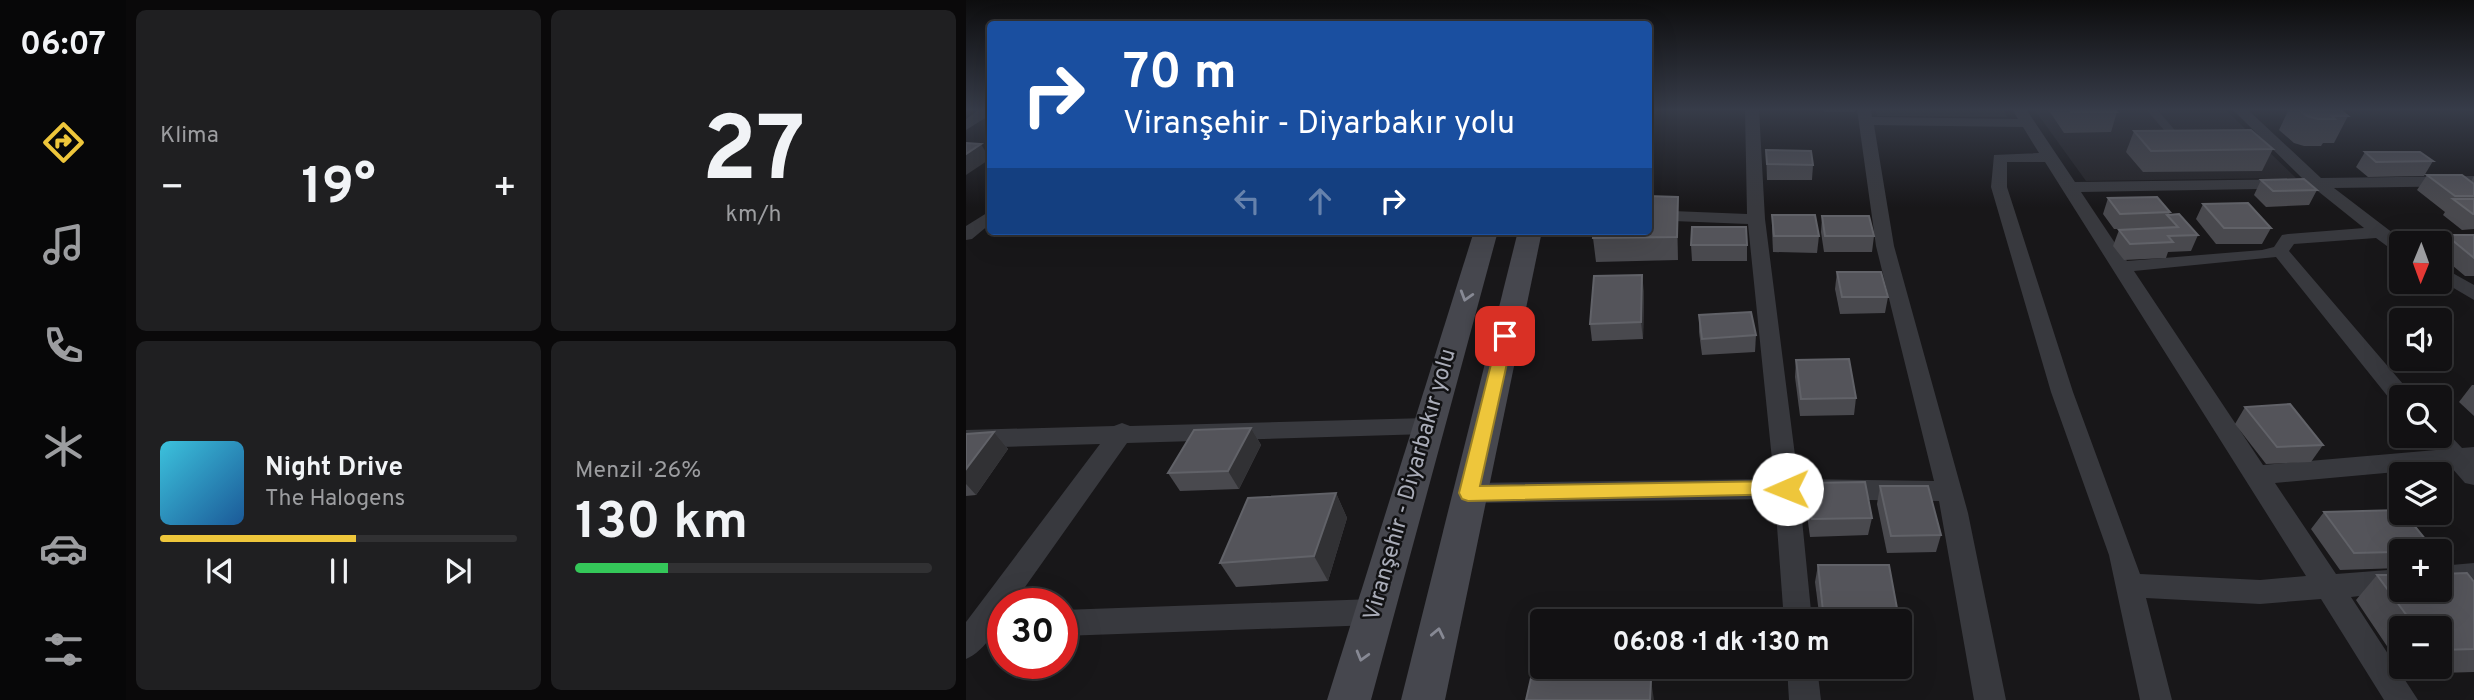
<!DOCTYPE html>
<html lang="tr">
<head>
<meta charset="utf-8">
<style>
  body { margin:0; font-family:Overpass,sans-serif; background:#1f1f21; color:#f1f3f6; height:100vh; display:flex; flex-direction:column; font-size:26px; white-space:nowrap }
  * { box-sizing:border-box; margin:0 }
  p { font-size:23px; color:#9c9da0 }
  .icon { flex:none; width:38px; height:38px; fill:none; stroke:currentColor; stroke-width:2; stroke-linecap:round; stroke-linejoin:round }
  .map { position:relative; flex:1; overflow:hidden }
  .side { display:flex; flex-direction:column; gap:10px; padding:10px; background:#0a090a; width:840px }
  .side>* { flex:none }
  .guide { position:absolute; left:21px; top:21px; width:665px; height:214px; border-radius:7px; box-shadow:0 7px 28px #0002,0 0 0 2px #313133; background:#1a4fa0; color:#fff; overflow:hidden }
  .needle { width:46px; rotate:181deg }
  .controls { position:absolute; left:1423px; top:231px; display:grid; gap:14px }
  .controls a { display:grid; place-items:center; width:63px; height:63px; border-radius:7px; background:#121113; box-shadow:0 7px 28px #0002,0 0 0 2px #313133; font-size:35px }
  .speed { position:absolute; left:21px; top:588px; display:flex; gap:14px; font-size:35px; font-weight:700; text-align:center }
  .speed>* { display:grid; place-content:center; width:91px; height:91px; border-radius:50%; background:#121113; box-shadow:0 7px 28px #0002,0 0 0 2px #313133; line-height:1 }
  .speed .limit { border:10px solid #d22; background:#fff; color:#111 }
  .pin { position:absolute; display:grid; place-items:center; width:60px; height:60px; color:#fff; margin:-30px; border-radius:14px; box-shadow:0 4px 10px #0006 }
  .me { position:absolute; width:77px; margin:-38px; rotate:269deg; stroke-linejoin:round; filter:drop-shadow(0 0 5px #0008) }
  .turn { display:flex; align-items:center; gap:24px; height:147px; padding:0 21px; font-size:32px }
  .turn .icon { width:91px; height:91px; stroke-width:2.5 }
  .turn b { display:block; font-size:49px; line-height:60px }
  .lanes { display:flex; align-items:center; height:66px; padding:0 21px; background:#0003; justify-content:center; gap:35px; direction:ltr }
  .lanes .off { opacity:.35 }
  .big { font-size:52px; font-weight:700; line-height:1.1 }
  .side .widget { flex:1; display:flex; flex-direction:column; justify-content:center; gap:10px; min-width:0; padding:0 24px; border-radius:10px; background:#1f1f21 }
  .side .dial { align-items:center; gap:0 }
  .dial b { font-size:91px; line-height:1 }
  .song { display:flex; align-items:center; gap:21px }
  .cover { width:84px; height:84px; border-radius:10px; background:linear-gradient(135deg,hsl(190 70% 55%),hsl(210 70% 35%)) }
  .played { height:7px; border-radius:4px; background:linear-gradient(90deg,#eec63b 55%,#313133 55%) }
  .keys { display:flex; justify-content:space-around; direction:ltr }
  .heat { display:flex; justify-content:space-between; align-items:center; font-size:38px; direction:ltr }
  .charge { height:10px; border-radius:5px; background:linear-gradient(90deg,#34c759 26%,#313133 0) }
  .side .tiles { flex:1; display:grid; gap:10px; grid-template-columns:repeat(2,1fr) }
  .trip { position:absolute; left:564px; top:609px; width:382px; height:70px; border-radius:7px; background:#121113; box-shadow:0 7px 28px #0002,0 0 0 2px #313133; font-weight:700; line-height:70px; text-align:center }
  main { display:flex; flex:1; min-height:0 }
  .tabs { display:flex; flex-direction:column; width:126px; justify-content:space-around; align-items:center; background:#070708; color:#9c9da0 }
  .tabs .icon { width:49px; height:49px }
  .tabs .on { color:#eec63b }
  .tabs b { font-size:32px; color:#f1f3f6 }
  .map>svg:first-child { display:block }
</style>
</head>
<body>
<main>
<nav class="tabs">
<b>06:07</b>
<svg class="icon on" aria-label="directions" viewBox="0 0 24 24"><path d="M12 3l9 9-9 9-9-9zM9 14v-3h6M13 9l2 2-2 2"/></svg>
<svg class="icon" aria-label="music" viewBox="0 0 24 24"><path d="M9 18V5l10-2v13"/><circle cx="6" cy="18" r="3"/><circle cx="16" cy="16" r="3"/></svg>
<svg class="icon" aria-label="phone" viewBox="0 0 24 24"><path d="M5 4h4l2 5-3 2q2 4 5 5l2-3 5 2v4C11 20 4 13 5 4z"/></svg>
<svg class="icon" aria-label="climate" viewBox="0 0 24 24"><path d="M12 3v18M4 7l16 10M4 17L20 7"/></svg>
<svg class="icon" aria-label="car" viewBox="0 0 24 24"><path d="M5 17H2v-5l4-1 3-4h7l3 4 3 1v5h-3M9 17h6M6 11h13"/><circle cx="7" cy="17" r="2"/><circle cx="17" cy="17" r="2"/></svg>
<svg class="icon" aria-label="filters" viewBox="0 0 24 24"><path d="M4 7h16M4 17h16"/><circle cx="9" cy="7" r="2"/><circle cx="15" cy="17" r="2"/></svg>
</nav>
<section class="side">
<div class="tiles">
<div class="widget"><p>Klima</p>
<div class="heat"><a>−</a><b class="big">19°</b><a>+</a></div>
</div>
<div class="widget dial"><b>27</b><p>km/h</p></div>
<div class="widget">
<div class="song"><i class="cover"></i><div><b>Night Drive</b><p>The Halogens</p></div></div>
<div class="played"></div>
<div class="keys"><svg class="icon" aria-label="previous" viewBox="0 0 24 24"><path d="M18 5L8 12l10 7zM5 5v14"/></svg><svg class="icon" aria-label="pause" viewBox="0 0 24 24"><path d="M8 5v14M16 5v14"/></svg><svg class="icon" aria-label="next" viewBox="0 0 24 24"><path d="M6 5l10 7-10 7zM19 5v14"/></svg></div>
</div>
<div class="widget"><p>Menzil · 26%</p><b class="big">130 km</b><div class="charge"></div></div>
</div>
</section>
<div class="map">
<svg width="1508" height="700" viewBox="0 0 1508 700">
  <rect width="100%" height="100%" fill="#181719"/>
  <!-- built -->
  <polygon fill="#242326" points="1068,109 1259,109 1330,178 1120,181"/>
  <!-- green -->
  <polygon fill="#212923" points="909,109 1037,109 1041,117 911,116"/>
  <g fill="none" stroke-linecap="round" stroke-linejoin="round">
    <!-- service -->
    <polyline stroke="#38393e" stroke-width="8" points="1185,109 1213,141"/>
    <!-- minor -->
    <g fill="#38393e" fill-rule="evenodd">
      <polygon points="14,109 24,109 24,115 0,130 0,119"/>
      <path d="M 779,109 L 793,109 L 799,219 L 832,479 L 968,481 L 910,246 L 891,109 L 905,109 L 906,117 L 1052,119 L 1046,109 L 1060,109 L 1109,182 L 1337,179 L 1266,109 L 1281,109 L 1355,178 L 1508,176 L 1508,186 L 1368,188 L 1440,243 L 1435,243 L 1435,253 L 1429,252 L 1410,238 L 1328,244 L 1323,251 L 1443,391 L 1446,397 L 1435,397 L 1435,405 L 1427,403 L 1310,257 L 1168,271 L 1297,465 L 1470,450 L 1459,436 L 1474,436 L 1474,428 L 1479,430 L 1496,448 L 1508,447 L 1508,485 L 1499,483 L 1485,467 L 1309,483 L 1370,574 L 1435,569 L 1435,590 L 1444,590 L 1385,597 L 1452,700 L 1418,700 L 1355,599 L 1294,604 L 1180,598 L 1206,700 L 1174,700 L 1143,555 L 1085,392 L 1025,187 L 1028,155 L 1073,153 L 1057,127 L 908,125 L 928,246 L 1002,513 L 1040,700 L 1008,700 L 973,501 L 834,499 L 846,621 L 818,621 L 809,499 L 502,503 L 493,500 L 489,493 L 493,486 L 502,483 L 808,479 L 782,224 L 682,220 L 682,210 L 781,214 ZM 1041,162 L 1079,162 L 1340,576 L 1294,580 L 1174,574 L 1107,392 L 1041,187 ZM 1348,188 L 1398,228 L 1322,234 L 1316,235 L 1308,247 L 1296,250 L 1161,261 L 1115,192 Z"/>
      <polygon points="24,211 24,224 6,239 0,240 0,226"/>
      <polygon points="1474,266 1508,285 1508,300 1474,280"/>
      <path d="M 461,418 L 469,420 L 473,426 L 469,432 L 461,434 L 161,443 L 47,604 L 37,604 C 37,624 19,651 0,659 L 0,622 L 134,444 L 0,448 L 0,430 L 148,426 L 156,423 L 164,426 Z"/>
      <polygon points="1508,563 1508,587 1474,590 1474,566"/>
      <polygon points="408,599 418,603 422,612 418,621 408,625 96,636 96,610"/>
      <polygon points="821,667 851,667 855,700 823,700"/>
    </g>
    <!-- secondary -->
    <g fill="#46474e" fill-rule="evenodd">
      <polygon points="508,231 532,231 405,700 361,700"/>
      <polygon points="552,231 576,231 479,700 435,700"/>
    </g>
  </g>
  <!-- wall -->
  <g fill="#49494e">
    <polygon points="857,109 890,109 889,112 858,112"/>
    <polygon points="1082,109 1149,109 1151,112 1145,132 1098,133"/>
    <polygon points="1323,109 1373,109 1382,116 1368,143 1357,143 1355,146 1338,146 1328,143 1313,130"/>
    <polygon points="1168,131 1307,149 1296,171 1177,172 1160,152"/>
    <polygon points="800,150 847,165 846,180 801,180"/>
    <polygon points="1399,152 1467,161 1458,176 1402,177 1390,167"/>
    <polygon points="1461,175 1505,181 1508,176 1508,229 1496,230 1477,215 1479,212 1451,190"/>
    <polygon points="1295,180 1351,190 1343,205 1300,207 1288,195"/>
    <polygon points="1142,198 1204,212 1203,215 1232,235 1225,251 1202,252 1200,258 1158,260 1147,246 1153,230 1163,229 1148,229 1137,214"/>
    <polygon points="1237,204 1305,228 1296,244 1250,244 1230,219"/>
    <polygon points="806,215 853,236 851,253 807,252 806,230"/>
    <polygon points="856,216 908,236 906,252 858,252 855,232"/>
    <polygon points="712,220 712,260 630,262 627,238"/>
    <polygon points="1480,235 1508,235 1508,276 1499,276 1474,255 1474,245"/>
    <polygon points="725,245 781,245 781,261 726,261"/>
    <polygon points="871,272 922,297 919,313 874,314 869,289"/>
    <polygon points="678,291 677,339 626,341 624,324"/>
    <polygon points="733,315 790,335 789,352 736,355 733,332"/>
    <polygon points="830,360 890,398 888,415 834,416 829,377"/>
    <polygon points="1506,385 1508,385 1508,416 1493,402"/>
    <polygon points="1279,407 1357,445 1345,462 1300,464 1269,424"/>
    <polygon points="285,428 295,445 273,489 214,491 202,473"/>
    <polygon points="28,432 42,449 10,495 0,496 0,434"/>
    <polygon points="841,483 906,518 902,535 844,537 839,500"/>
    <polygon points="914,486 975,535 970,552 921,553 911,504"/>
    <polygon points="370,493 381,518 362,581 270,587 254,563"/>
    <polygon points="1358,512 1469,551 1435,551 1435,568 1374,570 1345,529"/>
    <polygon points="852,565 933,619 933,622 854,621 849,582"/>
    <polygon points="1411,575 1508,582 1508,672 1440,674 1435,667 1474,667 1474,628 1435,628 1435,667 1390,600"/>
  </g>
  <!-- shaded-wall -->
  <g fill="#313134">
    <polygon points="15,144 24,159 0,175 0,154"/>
    <polygon points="712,197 712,260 711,237"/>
    <polygon points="676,275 678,291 677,339 675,322"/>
    <polygon points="285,428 295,445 273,489 262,471"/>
    <polygon points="28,432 42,449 10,495 0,484 0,469"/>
    <polygon points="370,493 381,518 362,581 348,556"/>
    <polygon points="685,680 688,700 684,700"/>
  </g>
  <!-- building -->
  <g fill="#54545a" stroke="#616268" stroke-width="2">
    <polygon points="1103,109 1149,109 1151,112 1105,112"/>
    <polygon points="1332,109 1373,109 1382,116 1366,116 1369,119 1352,119 1341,116"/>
    <polygon points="1285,130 1307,149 1185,151 1168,131"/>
    <polygon points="0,143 15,144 0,154"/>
    <polygon points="800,150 845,151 847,165 801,164"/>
    <polygon points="1399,152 1454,152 1467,161 1410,162"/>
    <polygon points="1461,175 1496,175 1508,184 1508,196 1489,196"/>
    <polygon points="1338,179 1351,190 1307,191 1295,180"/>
    <polygon points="682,196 712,197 711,237 627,238 628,231 682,231"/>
    <polygon points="1191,197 1204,212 1154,214 1142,198"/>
    <polygon points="1487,199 1508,199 1508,214 1507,214"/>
    <polygon points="1282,203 1305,228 1258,228 1237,204"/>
    <polygon points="1213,214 1232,235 1202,236 1207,242 1164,244 1153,230 1212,227 1201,215"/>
    <polygon points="806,215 849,215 853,236 808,236"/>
    <polygon points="856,216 903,216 908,236 859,236"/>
    <polygon points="726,227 780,227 781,245 725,245"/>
    <polygon points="1480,235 1508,235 1508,258"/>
    <polygon points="871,272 915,272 922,297 876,297"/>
    <polygon points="676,275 675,322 624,324 628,276"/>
    <polygon points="785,312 790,335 736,339 733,315"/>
    <polygon points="883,359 890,398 835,399 830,360"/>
    <polygon points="1324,404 1357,445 1311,447 1279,407"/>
    <polygon points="285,428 262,471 202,473 228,430"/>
    <polygon points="28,432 0,469 0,434"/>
    <polygon points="899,482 906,518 846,519 841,483"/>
    <polygon points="914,486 962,486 975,535 925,536"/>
    <polygon points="370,493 348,556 254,563 282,498"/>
    <polygon points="1435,510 1435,513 1438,513 1469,551 1388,553 1358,512"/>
    <polygon points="852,565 923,565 933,619 858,620"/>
    <polygon points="1501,573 1508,582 1508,649 1474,650 1474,628 1450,628 1411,575 1435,575 1435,590 1474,590 1474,574"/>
    <polygon points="565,678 685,680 684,700 560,700"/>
  </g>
  <!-- one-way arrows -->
  <defs><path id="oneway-chevron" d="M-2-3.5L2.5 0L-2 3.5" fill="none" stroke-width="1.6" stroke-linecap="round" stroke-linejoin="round" transform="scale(1.75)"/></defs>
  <g stroke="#878994">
    <use href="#oneway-chevron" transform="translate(500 296) rotate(107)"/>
    <use href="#oneway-chevron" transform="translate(472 633) rotate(-78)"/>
    <use href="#oneway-chevron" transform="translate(396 656) rotate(106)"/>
  </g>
  <!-- sky -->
  <linearGradient id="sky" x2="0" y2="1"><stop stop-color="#0d0d0e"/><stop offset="0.53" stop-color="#373c49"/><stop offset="1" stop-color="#373c49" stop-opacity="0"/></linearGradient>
  <rect width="1508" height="207" fill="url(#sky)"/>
  <!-- route -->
  <polygon fill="#eec63b" stroke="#9b8126" stroke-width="2" points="539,331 547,336 514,486 821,481 828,484 830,489 828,494 502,501 496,499 493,493 532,336"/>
  <g text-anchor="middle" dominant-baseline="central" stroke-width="5" stroke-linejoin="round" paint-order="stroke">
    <!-- street labels -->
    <g font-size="23" fill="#aaadb9" stroke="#121214">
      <text transform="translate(445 485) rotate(-74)">Viranşehir - Diyarbakır yolu</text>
    </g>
  </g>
</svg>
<div class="controls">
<a><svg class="needle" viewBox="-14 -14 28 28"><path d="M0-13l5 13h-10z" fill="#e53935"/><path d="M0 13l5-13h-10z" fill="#9c9da0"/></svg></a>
<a><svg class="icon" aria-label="sound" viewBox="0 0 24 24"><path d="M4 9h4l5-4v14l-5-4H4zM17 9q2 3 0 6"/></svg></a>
<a><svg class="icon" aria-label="search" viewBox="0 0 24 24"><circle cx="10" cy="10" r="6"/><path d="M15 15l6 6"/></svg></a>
<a><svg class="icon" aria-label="layers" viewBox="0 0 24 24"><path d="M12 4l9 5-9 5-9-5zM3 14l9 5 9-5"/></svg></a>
<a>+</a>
<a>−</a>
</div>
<div class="speed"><div class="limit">30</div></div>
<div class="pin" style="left:539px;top:336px;background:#d93025"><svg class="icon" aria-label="arrive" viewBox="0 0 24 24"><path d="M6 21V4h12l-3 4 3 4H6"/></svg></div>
<svg class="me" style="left:821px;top:489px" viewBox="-20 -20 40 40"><circle r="19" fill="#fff"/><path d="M0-13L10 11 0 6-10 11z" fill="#eec63b"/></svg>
<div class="trip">06:08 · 1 dk · 130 m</div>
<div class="guide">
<div class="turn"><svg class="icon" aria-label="right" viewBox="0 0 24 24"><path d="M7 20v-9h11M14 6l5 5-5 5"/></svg><div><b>70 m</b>Viranşehir - Diyarbakır yolu</div></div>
<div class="lanes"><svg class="icon off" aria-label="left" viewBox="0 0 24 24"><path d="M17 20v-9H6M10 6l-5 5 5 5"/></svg><svg class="icon off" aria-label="ahead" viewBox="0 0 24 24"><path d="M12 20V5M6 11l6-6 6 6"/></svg><svg class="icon" aria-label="right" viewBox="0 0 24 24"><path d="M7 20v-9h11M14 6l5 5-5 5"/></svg></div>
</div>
</div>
</main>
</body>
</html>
